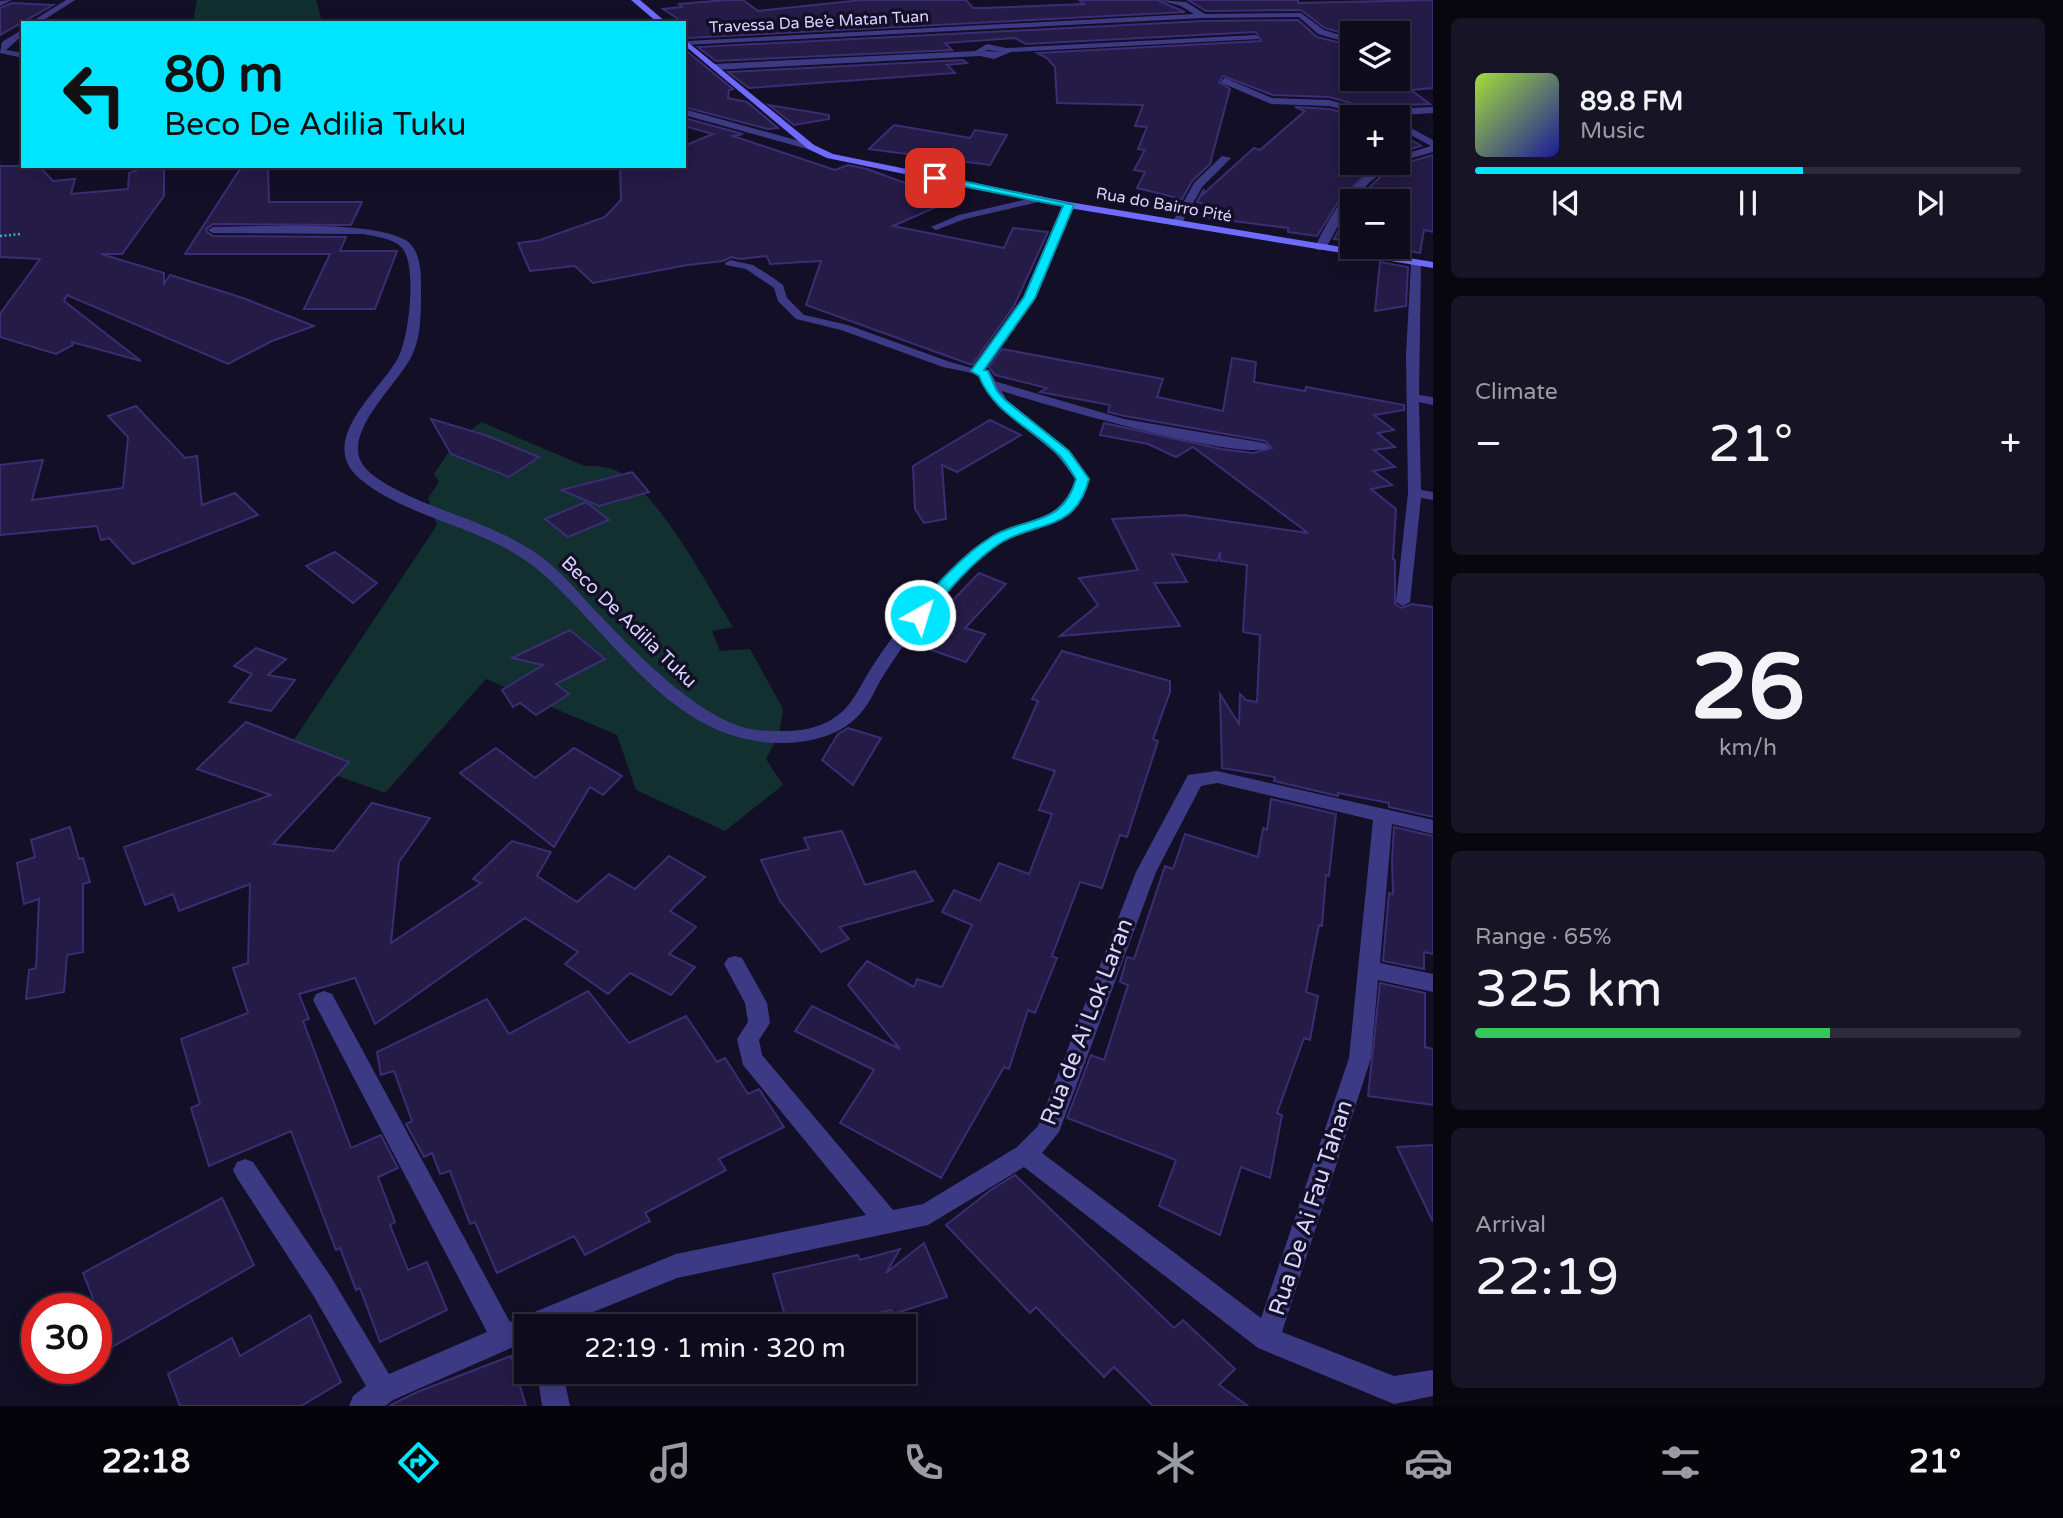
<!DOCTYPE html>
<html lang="en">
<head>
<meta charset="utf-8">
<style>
  body { margin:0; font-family:"Varela Round",sans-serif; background:#171425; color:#f1f3f6; height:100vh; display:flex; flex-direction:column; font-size:26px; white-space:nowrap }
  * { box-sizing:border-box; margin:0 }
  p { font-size:23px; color:#9b9ba3 }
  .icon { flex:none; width:38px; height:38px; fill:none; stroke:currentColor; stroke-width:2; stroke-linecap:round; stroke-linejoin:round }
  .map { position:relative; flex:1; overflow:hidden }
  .side { display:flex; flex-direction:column; gap:18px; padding:18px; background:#08060f; width:630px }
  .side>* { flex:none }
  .hud { position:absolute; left:21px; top:21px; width:665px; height:147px; border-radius:0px; box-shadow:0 4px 18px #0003,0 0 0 2px #2e2b3b; background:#00e5ff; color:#111; overflow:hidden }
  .fabs { position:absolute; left:1340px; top:21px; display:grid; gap:14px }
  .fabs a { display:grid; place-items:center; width:70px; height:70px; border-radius:0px; background:#0e0b1c; box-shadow:0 4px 18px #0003,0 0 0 2px #2e2b3b; font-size:35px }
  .speed { position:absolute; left:21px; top:1293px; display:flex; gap:14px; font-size:35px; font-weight:700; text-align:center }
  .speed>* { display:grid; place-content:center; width:91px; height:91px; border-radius:50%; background:#0e0b1c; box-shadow:0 4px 18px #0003,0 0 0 2px #2e2b3b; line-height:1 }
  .speed .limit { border:10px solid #d22; background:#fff; color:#111 }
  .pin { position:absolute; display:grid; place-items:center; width:60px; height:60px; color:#fff; margin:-30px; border-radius:14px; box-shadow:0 4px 10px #0006 }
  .me { position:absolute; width:77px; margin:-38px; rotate:39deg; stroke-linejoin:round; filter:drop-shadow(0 0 5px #0008) }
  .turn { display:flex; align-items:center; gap:24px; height:147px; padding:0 28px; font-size:32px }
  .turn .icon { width:91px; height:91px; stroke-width:2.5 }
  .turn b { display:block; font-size:49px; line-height:60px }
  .big { font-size:52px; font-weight:600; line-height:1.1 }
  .side .widget { flex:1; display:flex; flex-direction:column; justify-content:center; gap:10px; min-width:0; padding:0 24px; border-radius:10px; background:#171425 }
  .side .dial { align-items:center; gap:0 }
  .dial b { font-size:91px; line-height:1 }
  .song { display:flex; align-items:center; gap:21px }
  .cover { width:84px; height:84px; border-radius:10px; background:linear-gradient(135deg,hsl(80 70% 55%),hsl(240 70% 35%)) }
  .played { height:7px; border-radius:4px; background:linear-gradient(90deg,#00e5ff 60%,#2e2b3b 60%) }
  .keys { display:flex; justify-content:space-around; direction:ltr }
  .heat { display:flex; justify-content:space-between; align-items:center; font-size:38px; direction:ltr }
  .charge { height:10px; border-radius:5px; background:linear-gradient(90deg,#34c759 65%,#2e2b3b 0) }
  .trip { position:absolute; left:514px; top:1314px; width:402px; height:70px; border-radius:0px; background:#0e0b1c; box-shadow:0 4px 18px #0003,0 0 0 2px #2e2b3b; font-weight:600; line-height:70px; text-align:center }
  .dock { display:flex; height:112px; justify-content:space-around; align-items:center; background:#06040b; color:#9b9ba3 }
  .dock .icon { width:49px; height:49px }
  .dock .selected { color:#00e5ff }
  .dock b { font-size:32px; color:#f1f3f6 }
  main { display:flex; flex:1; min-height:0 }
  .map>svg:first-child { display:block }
</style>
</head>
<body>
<main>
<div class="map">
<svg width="1433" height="1406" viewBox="0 0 1433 1406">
  <rect width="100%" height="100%" fill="#130f26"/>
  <!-- green -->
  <g fill="#12302f">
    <polygon points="197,0 316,0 322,22 193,23"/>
    <path d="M 481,422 L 585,466 C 596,466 607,466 617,471 C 660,494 707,585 733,627 L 712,631 L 720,651 L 750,649 L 783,709 L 779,734 L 766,759 L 783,785 L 725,831 L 636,790 L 617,735 L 486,679 L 385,793 L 283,756 L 437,525 L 428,498 L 439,482 L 434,474 L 454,444 Z"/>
  </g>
  <!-- building -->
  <g fill="#241b47" stroke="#3b2d73" stroke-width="2">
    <polygon points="726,0 743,0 758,11 862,0 966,0 973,8 985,8 1084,4 1079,0 1157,0 1185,12 687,38 684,37 684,23 663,9 682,7 679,4"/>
    <polygon points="1188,0 1298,0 1298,3 1433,0 1433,88 1411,90 1430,104 1362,106 1329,97 1273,95 1223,76 1219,82 1230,89 1210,164 1192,181 1182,199 1137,188 1145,172 1134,170 1145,150 1138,149 1147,127 1135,126 1143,105 1057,103 1055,67 1047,58 1037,53 1261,41 1256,32 1026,44 1015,38 945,43 952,50 716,61 698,47 1203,21 1298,20 1317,37 1353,46 1353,79 1398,79 1398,63 1410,59 1407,53 1398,52 1398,33 1353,33 1353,36 1325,28 1301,10 1206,11"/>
    <polygon points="12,3 53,5 0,35 0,8"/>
    <polygon points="684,49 733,89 729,90 728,98 747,102 778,128 768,129 684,107"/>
    <polygon points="963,60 967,63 947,65 955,73 749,88 728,72"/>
    <polygon points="769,105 829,115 829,119 794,125"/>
    <polygon points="1295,107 1329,109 1362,117 1353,117 1353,163 1378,163 1340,199 1317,236 1288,232 1288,228 1201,217 1207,205 1197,202 1204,189 1202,195 1254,148 1260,150 1305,111"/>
    <polygon points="684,118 743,134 733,136 835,170 848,165 867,169 952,200 893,226 1004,248 1013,228 1048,232 1014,306 972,365 806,305 821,261 770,264 767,256 740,259 731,257 723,261 687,265 593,283 575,266 530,271 518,243 540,240 605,217 621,200 620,166 684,166 684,146 713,134 684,126"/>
    <polygon points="894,125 970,138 975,130 1007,135 990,165 869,149"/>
    <polygon points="1398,132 1421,146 1398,153"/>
    <polygon points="1433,155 1433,232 1424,230 1420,253 1410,251 1410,256 1381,251 1381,247 1398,247 1398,201 1355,201 1395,163 1399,165"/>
    <polygon points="0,166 39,166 53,181 75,179 71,194 128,189 129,173 137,170 137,166 164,166 164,196 122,254 101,254 164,273 164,284 170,275 243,298 314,326 272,341 228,364 67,295 64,301 141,361 72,342 73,345 56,354 0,337 0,314 40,259 0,257"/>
    <polygon points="242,166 268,166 269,202 362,202 351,225 213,224 206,229 207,232 213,236 346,237 340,251 397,251 375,309 304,309 330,254 185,254"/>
    <polygon points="1353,204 1353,242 1334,239"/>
    <polygon points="1380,262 1408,267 1406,306 1375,311"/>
    <polygon points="1002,349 1163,379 1157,397 1223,411 1232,358 1256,362 1254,382 1305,391 1306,387 1404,405 1404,410 1374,415 1394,430 1378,433 1395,447 1374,450 1395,467 1373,471 1392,485 1371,489 1396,509 1393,559 1395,560 1395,604 1402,608 1412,604 1433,607 1433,817 1389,807 1389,803 1338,793 1338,796 1274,781 1275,777 1222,768 1220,694 1239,724 1240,694 1246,700 1257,702 1260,635 1243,632 1247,565 1220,561 1220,552 1217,561 1172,554 1187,582 1154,583 1180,626 1060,636 1098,605 1079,578 1138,570 1112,519 1184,515 1308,533 1193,447 1176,457 1148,444 1100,435 1104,423 1221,449 1253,453 1272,448 1265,441 1125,416 1108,412 1110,405 1040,392 1047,388 995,375 989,367"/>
    <polygon points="136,406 185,458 197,456 202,505 235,493 258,515 133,564 109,538 101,540 97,526 0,535 0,465 43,460 32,500 123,488 128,437 108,416"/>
    <polygon points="431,419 485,435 539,457 509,477 451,454"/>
    <polygon points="990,420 1021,435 957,472 942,465 946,519 924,523 915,509 913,466"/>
    <polygon points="632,472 649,492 599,506 561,490"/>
    <polygon points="586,502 609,520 568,537 545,519"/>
    <polygon points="335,552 377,583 353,603 306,566"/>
    <polygon points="979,573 1006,584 965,628 985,634 966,662 917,645 936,618"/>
    <polygon points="570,630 605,659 556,684 569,694 536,715 520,703 513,707 502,690 543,665 512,658"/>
    <polygon points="256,648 286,659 268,675 295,680 271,711 229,702 252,674 234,666"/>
    <polygon points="1062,651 1170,681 1170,692 1153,739 1158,741 1127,837 1120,835 1102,888 1080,882 1052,956 1057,958 1035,1013 1028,1010 1009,1069 1004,1067 941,1178 840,1123 874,1070 795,1031 812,1006 900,1049 848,985 867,961 914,987 917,979 942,987 972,925 942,912 954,890 980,901 999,863 1029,874 1052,814 1039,810 1055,771 1013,758 1038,701 1032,699"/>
    <polygon points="246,722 349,762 273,844 334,851 372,803 430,818 399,862 391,943 481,883 473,879 512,841 551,852 537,876 577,902 609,874 635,889 669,856 705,877 670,911 696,927 669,954 695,967 671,995 630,973 608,994 565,964 578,952 525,918 375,1024 355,978 299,994 309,1019 303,1021 351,1148 381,1135 398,1168 378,1177 395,1222 390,1225 408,1270 427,1262 447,1310 380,1342 360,1288 356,1290 340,1248 336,1250 291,1131 209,1166 191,1108 200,1104 181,1039 248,1013 233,968 248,963 250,884 179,911 173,894 145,905 124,847 271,795 197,769"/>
    <polygon points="848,728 881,738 853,785 822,760 838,734"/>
    <polygon points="496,748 535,778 574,748 622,776 603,795 590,787 554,847 460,773"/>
    <polygon points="1271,799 1336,814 1329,876 1326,875 1322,926 1319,925 1306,992 1318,996 1310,1040 1304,1038 1277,1113 1282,1115 1270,1178 1241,1167 1220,1235 1159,1206 1176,1160 1067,1118 1091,1055 1104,1060 1128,985 1120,982 1127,957 1134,959 1165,866 1173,869 1185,834 1258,857 1263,828 1267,830"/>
    <polygon points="70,827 79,859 83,858 90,882 83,884 83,952 67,955 64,992 26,999 29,970 36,968 39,899 24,904 17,863 35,857 31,840"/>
    <polygon points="1394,827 1433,836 1433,954 1424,952 1424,969 1383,961 1389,893 1393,894 1392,860"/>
    <polygon points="842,831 865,885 915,871 933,901 839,927 849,939 821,952 780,901 761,860 809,849 804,838"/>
    <polygon points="1380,983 1425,993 1425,1047 1433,1049 1433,1105 1368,1096"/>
    <polygon points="588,991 629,1043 686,1016 717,1062 725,1058 748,1094 759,1089 784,1127 719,1159 726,1170 645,1213 650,1221 585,1255 574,1236 497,1273 475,1222 470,1224 450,1171 440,1174 432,1153 424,1157 406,1124 412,1121 394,1071 381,1075 377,1052 487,999 509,1034"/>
    <polygon points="1433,1145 1433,1222 1397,1147"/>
    <polygon points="1015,1175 1174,1328 1183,1320 1235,1369 1219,1385 1248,1406 1153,1406 1114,1367 1104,1377 1036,1307 1030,1313 946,1225 992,1189"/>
    <polygon points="222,1198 254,1265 112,1347 83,1273"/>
    <polygon points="924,1243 947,1297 893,1314 891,1310 821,1326 788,1326 773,1274 858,1255 860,1260 900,1249 886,1273"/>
    <polygon points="310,1315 341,1382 301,1406 180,1406 168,1374 232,1338 240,1356"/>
    <polygon points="511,1356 526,1406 389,1406 417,1392"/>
  </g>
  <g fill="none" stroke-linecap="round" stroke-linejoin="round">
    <!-- path -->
    <polyline stroke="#2fb8b0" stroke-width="2.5" stroke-dasharray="2 2.5" stroke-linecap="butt" points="0,236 21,234"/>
    <!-- lane -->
    <g fill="#3d3a85" fill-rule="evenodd">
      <polygon points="1040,196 1043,197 1043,201 965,219 936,230 931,227 959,215"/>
      <polygon points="730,260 753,265 772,277 783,285 787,298 804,315 848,325 950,362 983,371 977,374 943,367 841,330 796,319 778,301 774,288 746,269 726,265 725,263"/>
      <polygon points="1416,260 1421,263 1419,395 1433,397 1433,405 1419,402 1421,490 1433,492 1433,500 1421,498 1410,602 1403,606 1396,602 1408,493 1406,355 1411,263"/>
      <path d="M 987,379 L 1124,419 L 1264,443 L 1270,447 C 1248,465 1020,398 983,385 L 983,381 Z"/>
    </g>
    <!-- street -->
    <g fill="#3d3a85" fill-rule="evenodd">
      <polygon points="12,0 0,6 0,1"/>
      <polygon points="66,0 75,0 39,23 29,23"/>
      <polygon points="1159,0 1186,2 1205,14 1301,13 1324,30 1353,39 1353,44 1318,34 1299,17 1203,18 684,45 687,41 1194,14 1181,6"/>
      <polygon points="23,29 23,35 6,50 23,53 23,58 0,53 2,42"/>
      <path d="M 1256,35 L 1259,39 L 1011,52 L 994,59 L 980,56 L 714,70 L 710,67 L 714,64 L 975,51 L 987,44 L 1006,48 ZM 988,50 L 1001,52 L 984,51 Z"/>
      <polygon points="1398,55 1407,56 1408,58 1398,61"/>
      <polygon points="1225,78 1272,98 1329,100 1367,110 1433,107 1433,113 1372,117 1329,106 1271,104 1222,83 1221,81"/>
      <polygon points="684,109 814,145 816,147 811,150 684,115"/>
      <polygon points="1398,121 1433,140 1433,152 1398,162 1398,156 1431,146 1398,128"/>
      <polygon points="1222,156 1231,158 1202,187 1181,225 1173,225 1172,223 1194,183"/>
      <path d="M 1382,163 L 1393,163 L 1370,182 L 1351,202 L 1325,250 L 1317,250 L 1315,248 C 1330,213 1351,184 1382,163 Z"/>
      <path d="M 1069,202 L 1074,205 L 1035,298 L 985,369 L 989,370 L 1007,400 L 1065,447 L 1090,479 C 1072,527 1046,522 1005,541 C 987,550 971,565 957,580 C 931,608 906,640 885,673 C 875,688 869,707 855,719 C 837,736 810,742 786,743 C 671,746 613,632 536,568 C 484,526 410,520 360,479 C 315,441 380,391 398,358 C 409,338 417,268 403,249 C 394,238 376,237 363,234 L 213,233 L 208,230 L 213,227 C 250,227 392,218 412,246 C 422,259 421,278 421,292 C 421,312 421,335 413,353 C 402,381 340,432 363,465 C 381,490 448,511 477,523 C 500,532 522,543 543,558 C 561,572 576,590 591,606 C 628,645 697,719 751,729 C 762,731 774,731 785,731 C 806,731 826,726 842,712 C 855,700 862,682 872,667 C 896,630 926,592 958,562 C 971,549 986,538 1003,531 C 1038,517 1060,519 1076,479 L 1055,453 L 998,406 L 979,376 L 971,371 L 1023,298 L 1064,205 Z"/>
      <path d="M 1217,771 L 1433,820 L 1433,834 L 1392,824 L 1380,963 L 1433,974 L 1433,992 L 1378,980 L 1371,1058 L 1282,1332 L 1394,1376 L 1433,1370 L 1433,1396 L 1394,1404 L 1258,1348 L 1024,1167 L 928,1225 L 677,1278 L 559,1326 L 527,1326 L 527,1341 L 393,1400 L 385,1406 L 349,1406 L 353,1396 L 366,1386 L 313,1295 L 237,1178 L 233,1170 L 237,1162 L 245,1159 L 253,1162 L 331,1277 L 389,1374 L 487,1332 L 313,1000 L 316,994 L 324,991 L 332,994 L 510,1322 L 676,1254 L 866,1215 L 743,1065 L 737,1039 L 748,1022 L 745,1003 L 724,964 L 728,958 L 735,956 L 742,958 L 767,1003 L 770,1023 L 759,1040 L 762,1055 L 893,1210 L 923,1204 L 1017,1147 L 1038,1126 L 1136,872 L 1188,775 ZM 1217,783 L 1373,820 L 1349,1058 L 1261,1318 L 1042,1153 L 1059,1132 L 1156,872 L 1201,786 Z"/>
      <polygon points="537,1372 563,1372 570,1406 542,1406"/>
    </g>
    <!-- secondary -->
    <g fill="#6f6bff" fill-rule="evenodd">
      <polygon points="631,0 640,0 667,23 658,23"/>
      <polygon points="684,39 814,145 833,154 1069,202 1433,262 1433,268 1069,208 827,158 808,149 684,45"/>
    </g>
  </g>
  <!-- route -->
  <path fill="#00e5ff" stroke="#0095a6" stroke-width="2" d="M 935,175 L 1074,205 L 1035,298 L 984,370 L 988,371 L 997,391 L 1005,400 L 1069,451 L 1089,479 C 1075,532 1040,520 1002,542 C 973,560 947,592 925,619 L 920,620 L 913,615 C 931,589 965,553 993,536 C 1027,516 1063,527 1076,479 C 1071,471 1066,463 1060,456 C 1033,428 994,414 979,376 L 971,371 L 1024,297 L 1063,206 L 932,180 L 931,178 Z"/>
  <g text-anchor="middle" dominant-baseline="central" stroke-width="7" stroke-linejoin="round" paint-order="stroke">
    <!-- far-street labels -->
    <g font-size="16" fill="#d9d4ff" stroke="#130f26">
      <text transform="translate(819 22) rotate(-3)">Travessa Da Be’e Matan Tuan</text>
      <text transform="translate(1164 205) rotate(10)">Rua do Bairro Pité</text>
    </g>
    <!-- street labels -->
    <g font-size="19" fill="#d9d4ff" stroke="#130f26">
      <text transform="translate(629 622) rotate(44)">Beco De Adilia Tuku</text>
    </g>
    <!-- near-street labels -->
    <g font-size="23" fill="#d9d4ff" stroke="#130f26">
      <text transform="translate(1087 1022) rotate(-69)">Rua de Ai Lok Laran</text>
      <text transform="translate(1311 1208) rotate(-72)">Rua De Ai Fau Tahan</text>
    </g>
  </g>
</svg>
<div class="fabs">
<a><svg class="icon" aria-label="layers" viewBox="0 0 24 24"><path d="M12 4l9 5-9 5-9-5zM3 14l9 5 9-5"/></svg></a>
<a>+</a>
<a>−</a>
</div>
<div class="speed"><div class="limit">30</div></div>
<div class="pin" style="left:935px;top:178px;background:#d93025"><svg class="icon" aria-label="arrive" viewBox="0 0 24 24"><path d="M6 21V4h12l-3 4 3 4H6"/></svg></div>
<svg class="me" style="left:920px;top:615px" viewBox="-20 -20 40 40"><circle r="17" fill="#00e5ff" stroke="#fff" stroke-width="3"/><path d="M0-11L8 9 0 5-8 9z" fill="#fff"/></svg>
<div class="trip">22:19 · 1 min · 320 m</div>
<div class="hud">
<div class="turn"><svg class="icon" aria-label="left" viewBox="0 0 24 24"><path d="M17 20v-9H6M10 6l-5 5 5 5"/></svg><div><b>80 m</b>Beco De Adilia Tuku</div></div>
</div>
</div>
<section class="side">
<div class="widget">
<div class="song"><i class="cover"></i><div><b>89.8 FM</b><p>Music</p></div></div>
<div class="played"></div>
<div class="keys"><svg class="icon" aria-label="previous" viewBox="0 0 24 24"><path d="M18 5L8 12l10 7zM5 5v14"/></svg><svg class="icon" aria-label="pause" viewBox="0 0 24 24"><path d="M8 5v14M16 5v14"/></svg><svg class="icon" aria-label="next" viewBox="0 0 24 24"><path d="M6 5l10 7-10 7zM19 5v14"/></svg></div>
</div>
<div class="widget"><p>Climate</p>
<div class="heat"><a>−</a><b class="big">21°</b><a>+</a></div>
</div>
<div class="widget dial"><b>26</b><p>km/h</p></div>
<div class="widget"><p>Range · 65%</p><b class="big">325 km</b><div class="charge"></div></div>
<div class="widget"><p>Arrival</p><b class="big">22:19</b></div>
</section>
</main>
<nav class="dock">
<b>22:18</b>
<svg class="icon selected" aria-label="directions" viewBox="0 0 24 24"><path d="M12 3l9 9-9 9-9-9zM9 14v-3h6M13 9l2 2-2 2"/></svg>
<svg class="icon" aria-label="music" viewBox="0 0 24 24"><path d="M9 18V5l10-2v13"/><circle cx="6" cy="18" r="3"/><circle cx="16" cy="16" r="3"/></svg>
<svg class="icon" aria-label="phone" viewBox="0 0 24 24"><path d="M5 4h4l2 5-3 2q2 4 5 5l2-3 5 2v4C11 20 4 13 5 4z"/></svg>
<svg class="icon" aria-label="climate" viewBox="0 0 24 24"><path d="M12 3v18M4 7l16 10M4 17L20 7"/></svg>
<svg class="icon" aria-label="car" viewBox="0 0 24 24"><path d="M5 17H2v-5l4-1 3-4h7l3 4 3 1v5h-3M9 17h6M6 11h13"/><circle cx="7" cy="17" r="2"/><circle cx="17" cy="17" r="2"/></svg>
<svg class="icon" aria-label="filters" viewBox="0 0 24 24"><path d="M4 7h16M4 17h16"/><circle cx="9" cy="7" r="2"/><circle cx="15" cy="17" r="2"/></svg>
<b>21°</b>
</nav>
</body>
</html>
